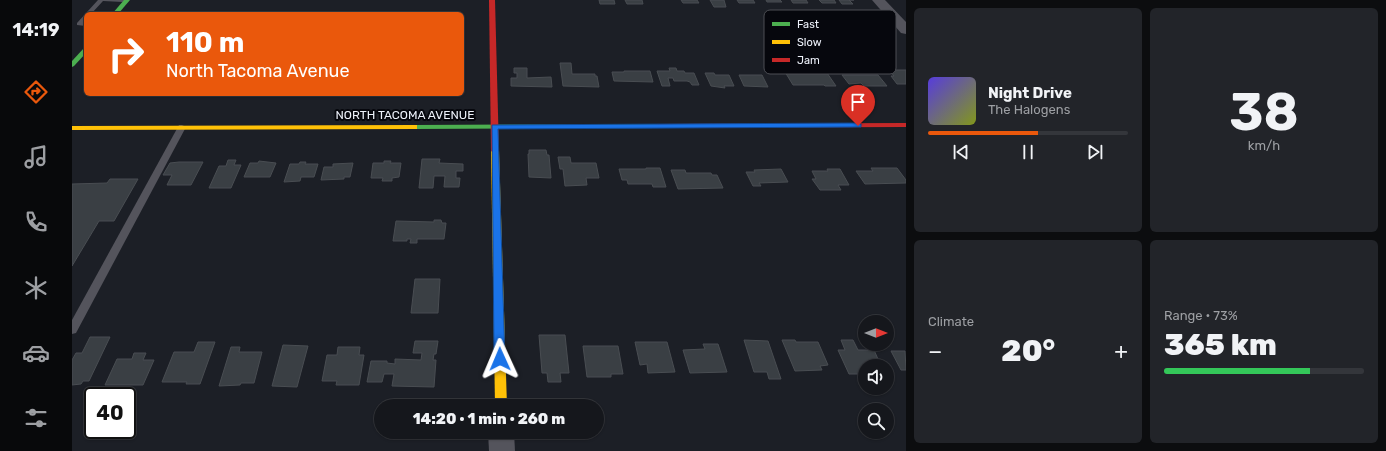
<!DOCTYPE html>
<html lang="en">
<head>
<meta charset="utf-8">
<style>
  body { margin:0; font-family:Rubik,sans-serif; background:#222429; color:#f1f3f6; height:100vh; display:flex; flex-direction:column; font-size:15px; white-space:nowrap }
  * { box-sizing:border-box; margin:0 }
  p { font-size:13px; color:#9d9fa3 }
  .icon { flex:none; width:22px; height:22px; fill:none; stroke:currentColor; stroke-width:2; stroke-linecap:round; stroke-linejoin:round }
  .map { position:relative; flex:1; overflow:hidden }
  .drawer { display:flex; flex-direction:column; gap:8px; padding:8px; background:#0c0d0f; width:480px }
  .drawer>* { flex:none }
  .banner { position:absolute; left:12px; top:12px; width:380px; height:84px; border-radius:6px; box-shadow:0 1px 3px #0004,0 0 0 1px #34363b; background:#ea580c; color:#fff; overflow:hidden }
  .needle { width:26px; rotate:90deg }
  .buttons { position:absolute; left:786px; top:315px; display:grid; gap:8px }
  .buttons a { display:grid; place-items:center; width:36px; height:36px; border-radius:50%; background:#15171c; box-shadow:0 1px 3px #0004,0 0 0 1px #34363b; font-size:20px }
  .speed { position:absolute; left:12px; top:387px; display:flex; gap:8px; font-size:20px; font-weight:700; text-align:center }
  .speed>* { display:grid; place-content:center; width:52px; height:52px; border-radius:50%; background:#15171c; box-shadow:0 1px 3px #0004,0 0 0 1px #34363b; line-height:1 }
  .speed .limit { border:2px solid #111; border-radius:6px; background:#fff; color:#111 }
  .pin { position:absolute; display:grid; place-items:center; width:34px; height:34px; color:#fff; margin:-41px -17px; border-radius:50% 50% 50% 0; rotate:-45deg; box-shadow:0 0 4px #0007 }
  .pin .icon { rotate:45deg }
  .me { position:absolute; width:44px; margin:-22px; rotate:359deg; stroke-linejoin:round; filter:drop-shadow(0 0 3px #0008) }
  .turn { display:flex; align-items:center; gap:14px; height:84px; padding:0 16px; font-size:18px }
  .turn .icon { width:52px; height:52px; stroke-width:2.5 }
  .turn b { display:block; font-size:28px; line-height:34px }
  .big { font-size:30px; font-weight:800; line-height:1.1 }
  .drawer .card { flex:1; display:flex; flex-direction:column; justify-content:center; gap:6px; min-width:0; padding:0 14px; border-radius:6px; background:#222429 }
  .drawer .dial { align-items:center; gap:0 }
  .dial b { font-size:52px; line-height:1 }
  .song { display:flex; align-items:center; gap:12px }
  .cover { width:48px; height:48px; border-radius:6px; background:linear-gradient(135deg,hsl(250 70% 55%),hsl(70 70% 35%)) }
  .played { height:4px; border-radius:2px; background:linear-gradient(90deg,#ea580c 55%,#34363b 55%) }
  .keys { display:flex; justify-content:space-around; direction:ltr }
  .heat { display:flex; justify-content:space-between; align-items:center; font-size:22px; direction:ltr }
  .charge { height:6px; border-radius:3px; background:linear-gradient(90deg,#34c759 73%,#34363b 0) }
  .drawer .tiles { flex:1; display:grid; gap:8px; grid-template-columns:repeat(2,1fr) }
  .trip { position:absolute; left:302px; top:399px; width:230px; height:40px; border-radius:20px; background:#15171c; box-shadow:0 1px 3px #0004,0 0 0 1px #34363b; font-weight:800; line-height:40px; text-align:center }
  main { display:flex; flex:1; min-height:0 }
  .tab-bar { display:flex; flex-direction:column; width:72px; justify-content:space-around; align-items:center; background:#08090b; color:#9d9fa3 }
  .tab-bar .icon { width:28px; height:28px }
  .tab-bar .active { color:#ea580c }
  .tab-bar b { font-size:18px; color:#f1f3f6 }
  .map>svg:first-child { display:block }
</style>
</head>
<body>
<main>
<nav class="tab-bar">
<b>14:19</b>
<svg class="icon active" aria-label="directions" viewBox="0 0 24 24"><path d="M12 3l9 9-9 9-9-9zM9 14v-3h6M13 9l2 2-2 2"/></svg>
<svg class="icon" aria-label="music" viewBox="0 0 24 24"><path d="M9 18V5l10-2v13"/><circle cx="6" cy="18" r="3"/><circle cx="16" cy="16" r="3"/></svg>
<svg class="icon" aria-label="phone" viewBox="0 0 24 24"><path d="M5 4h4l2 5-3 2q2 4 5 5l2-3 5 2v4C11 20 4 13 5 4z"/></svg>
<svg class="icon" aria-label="climate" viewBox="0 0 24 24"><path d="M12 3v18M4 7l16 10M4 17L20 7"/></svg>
<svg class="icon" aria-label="car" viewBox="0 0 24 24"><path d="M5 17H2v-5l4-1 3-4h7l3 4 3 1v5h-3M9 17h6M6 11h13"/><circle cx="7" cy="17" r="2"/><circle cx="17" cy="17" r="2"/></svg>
<svg class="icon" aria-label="filters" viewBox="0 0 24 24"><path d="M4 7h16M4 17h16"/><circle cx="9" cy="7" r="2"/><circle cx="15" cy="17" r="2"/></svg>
</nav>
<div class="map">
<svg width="834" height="451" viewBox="0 0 834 451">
  <rect width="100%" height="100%" fill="#1c1f26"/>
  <!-- building -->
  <g fill="#3a3f44" stroke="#494d52">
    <polygon points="527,0 542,0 543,4 528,4"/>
    <polygon points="553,0 570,0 571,4 555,4"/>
    <polygon points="609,0 625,0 627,3 611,3"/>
    <polygon points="638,0 652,0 654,7 642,7"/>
    <polygon points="665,0 681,0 683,3 667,3"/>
    <polygon points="694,0 708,0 710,2 695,2"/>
    <polygon points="719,0 734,0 736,3 721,3"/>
    <polygon points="747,0 762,0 764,3 750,3"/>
    <polygon points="767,0 782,0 777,0 781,4 770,4"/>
    <polygon points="488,63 499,63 500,74 523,74 523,76 525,76 527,87 491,86"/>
    <polygon points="710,67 722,67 727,73 743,73 741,70 753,70 764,86 753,86 752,85 721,85"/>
    <polygon points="442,68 455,68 455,78 479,77 480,87 439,86 439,78 445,78 445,73 442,73"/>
    <polygon points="597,68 604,68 605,71 612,71 613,73 622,73 627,85 620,85 618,82 615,81 602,81 601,78 596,78 598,86 590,86 585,71 598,71"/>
    <polygon points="817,70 834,70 834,84 825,84 819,76 822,76"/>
    <polygon points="552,71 578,71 581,82 542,81 540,72 552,72"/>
    <polygon points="633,73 642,73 643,75 657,75 662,86 652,86 653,88 639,86"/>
    <polygon points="667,75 690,75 696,87 672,86"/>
    <polygon points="770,75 806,75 815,86 792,86 789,83 777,84"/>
    <polygon points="457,150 474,150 475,155 477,155 479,178 457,177 456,154 457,154"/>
    <polygon points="486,157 498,157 499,163 524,163 527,178 514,178 515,185 493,186 491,169 488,169"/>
    <polygon points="350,159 368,159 367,163 391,164 391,171 384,171 384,178 388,178 387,187 372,187 373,176 362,176 361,188 347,188"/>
    <polygon points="156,160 164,160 162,165 169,165 159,188 137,188 147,166 154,166"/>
    <polygon points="187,161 204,163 198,177 172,177 178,163 186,163"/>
    <polygon points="312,161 319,161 318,163 329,163 327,177 320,178 320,181 310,181 311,178 299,178 301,163 312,163"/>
    <polygon points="107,162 131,162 119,185 95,185 100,175 91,175 98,163"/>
    <polygon points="228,162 234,162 233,164 246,164 242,177 229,177 228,181 212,182 218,164 227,164"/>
    <polygon points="281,163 278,177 272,177 272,179 249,180 252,167 261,167 261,164"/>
    <polygon points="574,168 588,168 594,187 581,187 580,184 556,184 555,180 550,180 547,169 574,169"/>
    <polygon points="799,168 825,168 834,180 834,183 793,184 784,171 801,171"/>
    <polygon points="709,169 716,182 687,183 689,186 681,186 674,172 683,172 682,170"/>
    <polygon points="755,169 768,169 777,185 766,185 769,190 748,190 740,179 744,179 740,171 756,171"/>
    <polygon points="599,170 613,170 614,173 639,173 640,175 645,175 651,188 606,189"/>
    <polygon points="38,179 66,179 42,221 27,221 0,266 0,184 35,183"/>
    <polygon points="362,220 369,220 370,223 374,223 372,239 345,239 345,243 338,243 339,239 335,239 335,241 321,241 324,221 362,222"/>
    <polygon points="343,279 368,279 366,313 339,313"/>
    <polygon points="467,335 493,335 497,373 488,373 489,382 476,382 475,373 470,373"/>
    <polygon points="18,337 38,337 17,381 11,381 9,384 0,385 0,360 4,353 10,353"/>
    <polygon points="672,340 696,341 709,379 697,379 695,372 682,372"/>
    <polygon points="710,340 723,340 724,342 746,342 756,365 748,366 750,370 723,371"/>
    <polygon points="769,340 781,340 786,350 802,350 809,366 793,366 793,380 789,374 777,374 766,350 773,350"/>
    <polygon points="343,341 366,341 364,354 362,354 361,360 364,360 362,387 320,386 322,374 312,374 310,382 295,382 299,361 315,361 315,363 323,364 323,359 349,360 350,353 341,353"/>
    <polygon points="126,342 143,342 128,384 114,384 115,382 90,382 102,352 122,352"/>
    <polygon points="563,342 595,342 603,372 576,373 575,364 568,365"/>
    <polygon points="631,344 646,344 655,372 618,373 611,350 633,349"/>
    <polygon points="211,345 236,346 225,387 200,386"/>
    <polygon points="511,346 546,346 551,374 539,374 539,377 515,377"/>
    <polygon points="159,347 168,347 167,352 190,352 182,383 169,383 168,385 147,386"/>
    <polygon points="266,347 288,347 287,355 292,355 287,385 264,385 265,381 250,381 255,355 265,355"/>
    <polygon points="819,351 833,351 834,370 829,370"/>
    <polygon points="62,353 74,353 71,360 82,360 71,385 33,385 45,359 60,359"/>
  </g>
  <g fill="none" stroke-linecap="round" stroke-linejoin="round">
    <!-- lane -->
    <g fill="#54545c" fill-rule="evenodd">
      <polygon points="26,0 54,0 51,2 31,1 19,14 14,14 14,20 12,22 14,22 14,26 5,25 5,23"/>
      <polygon points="107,125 110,125 114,127 4,333 0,334 0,320"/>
    </g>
    <!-- street -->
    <g fill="#54545c" fill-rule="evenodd">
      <polygon points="800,0 813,0 834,22 834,34 829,33"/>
      <polygon points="416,432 442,432 443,451 417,451"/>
    </g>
    <!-- fast -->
    <g fill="#4caf50" fill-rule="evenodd">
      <polygon points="52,0 58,0 46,14 40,14"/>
      <polygon points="14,47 14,53 2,66 0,67 0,61 12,48"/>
      <polygon points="585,124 588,124 588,128 342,129 338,127 342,125"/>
    </g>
    <!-- slow -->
    <g fill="#ffc107" fill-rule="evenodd">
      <polygon points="342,125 345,125 345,129 0,130 0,126"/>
      <polygon points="423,148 427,151 435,406 423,406 419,151"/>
    </g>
    <!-- jam -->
    <g fill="#c62828" fill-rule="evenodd">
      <polygon points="417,0 423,0 427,151 423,154 419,151"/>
      <polygon points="834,123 834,127 585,128 581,126 585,124"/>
    </g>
  </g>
  <!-- route -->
  <polygon fill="#1a73e8" stroke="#114b97" points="786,123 789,124 789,127 426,129 433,359 431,363 428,364 424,363 422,359 420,125"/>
  <g text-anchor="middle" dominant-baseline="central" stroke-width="4" stroke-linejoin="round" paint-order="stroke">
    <!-- street labels -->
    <g font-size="12" fill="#eef2fb" stroke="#06070d">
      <text x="333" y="115">NORTH TACOMA AVENUE</text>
    </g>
  </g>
  <!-- legend -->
  <rect x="692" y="10" width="132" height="64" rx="6" fill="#06070d" stroke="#4c4e54" stroke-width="1"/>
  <rect x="700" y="22" width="18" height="4" fill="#4caf50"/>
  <rect x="700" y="40" width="18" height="4" fill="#ffc107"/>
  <rect x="700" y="58" width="18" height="4" fill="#c62828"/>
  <g font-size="11" fill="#eef2fb">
    <text x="725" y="28">Fast</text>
    <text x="725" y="46">Slow</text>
    <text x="725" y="64">Jam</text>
  </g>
</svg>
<div class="buttons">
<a><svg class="needle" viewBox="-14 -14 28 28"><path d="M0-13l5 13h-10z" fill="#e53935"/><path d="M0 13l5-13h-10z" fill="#9d9fa3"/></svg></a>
<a><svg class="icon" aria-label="sound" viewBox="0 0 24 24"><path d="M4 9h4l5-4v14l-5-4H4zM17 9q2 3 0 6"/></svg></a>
<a><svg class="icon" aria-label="search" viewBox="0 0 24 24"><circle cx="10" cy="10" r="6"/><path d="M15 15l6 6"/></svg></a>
</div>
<div class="speed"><div class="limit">40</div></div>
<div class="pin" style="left:786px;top:126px;background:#d93025"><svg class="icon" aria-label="arrive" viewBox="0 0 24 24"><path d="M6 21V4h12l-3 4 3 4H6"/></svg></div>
<svg class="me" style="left:428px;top:359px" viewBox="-20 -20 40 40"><path d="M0-17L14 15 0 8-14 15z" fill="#1a73e8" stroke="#fff" stroke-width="4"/></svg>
<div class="trip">14:20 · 1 min · 260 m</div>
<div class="banner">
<div class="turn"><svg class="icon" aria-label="right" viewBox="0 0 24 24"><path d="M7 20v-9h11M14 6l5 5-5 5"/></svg><div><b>110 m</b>North Tacoma Avenue</div></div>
</div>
</div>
<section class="drawer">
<div class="tiles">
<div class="card">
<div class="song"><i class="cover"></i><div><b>Night Drive</b><p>The Halogens</p></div></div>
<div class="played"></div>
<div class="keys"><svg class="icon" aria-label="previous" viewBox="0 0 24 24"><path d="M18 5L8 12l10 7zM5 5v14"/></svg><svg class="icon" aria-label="pause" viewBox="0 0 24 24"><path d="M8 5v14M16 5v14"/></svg><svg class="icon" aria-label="next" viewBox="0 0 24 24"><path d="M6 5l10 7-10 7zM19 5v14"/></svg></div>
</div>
<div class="card dial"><b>38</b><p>km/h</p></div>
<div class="card"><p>Climate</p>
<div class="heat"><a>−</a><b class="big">20°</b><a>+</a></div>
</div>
<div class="card"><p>Range · 73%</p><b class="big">365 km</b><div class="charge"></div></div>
</div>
</section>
</main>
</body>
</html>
